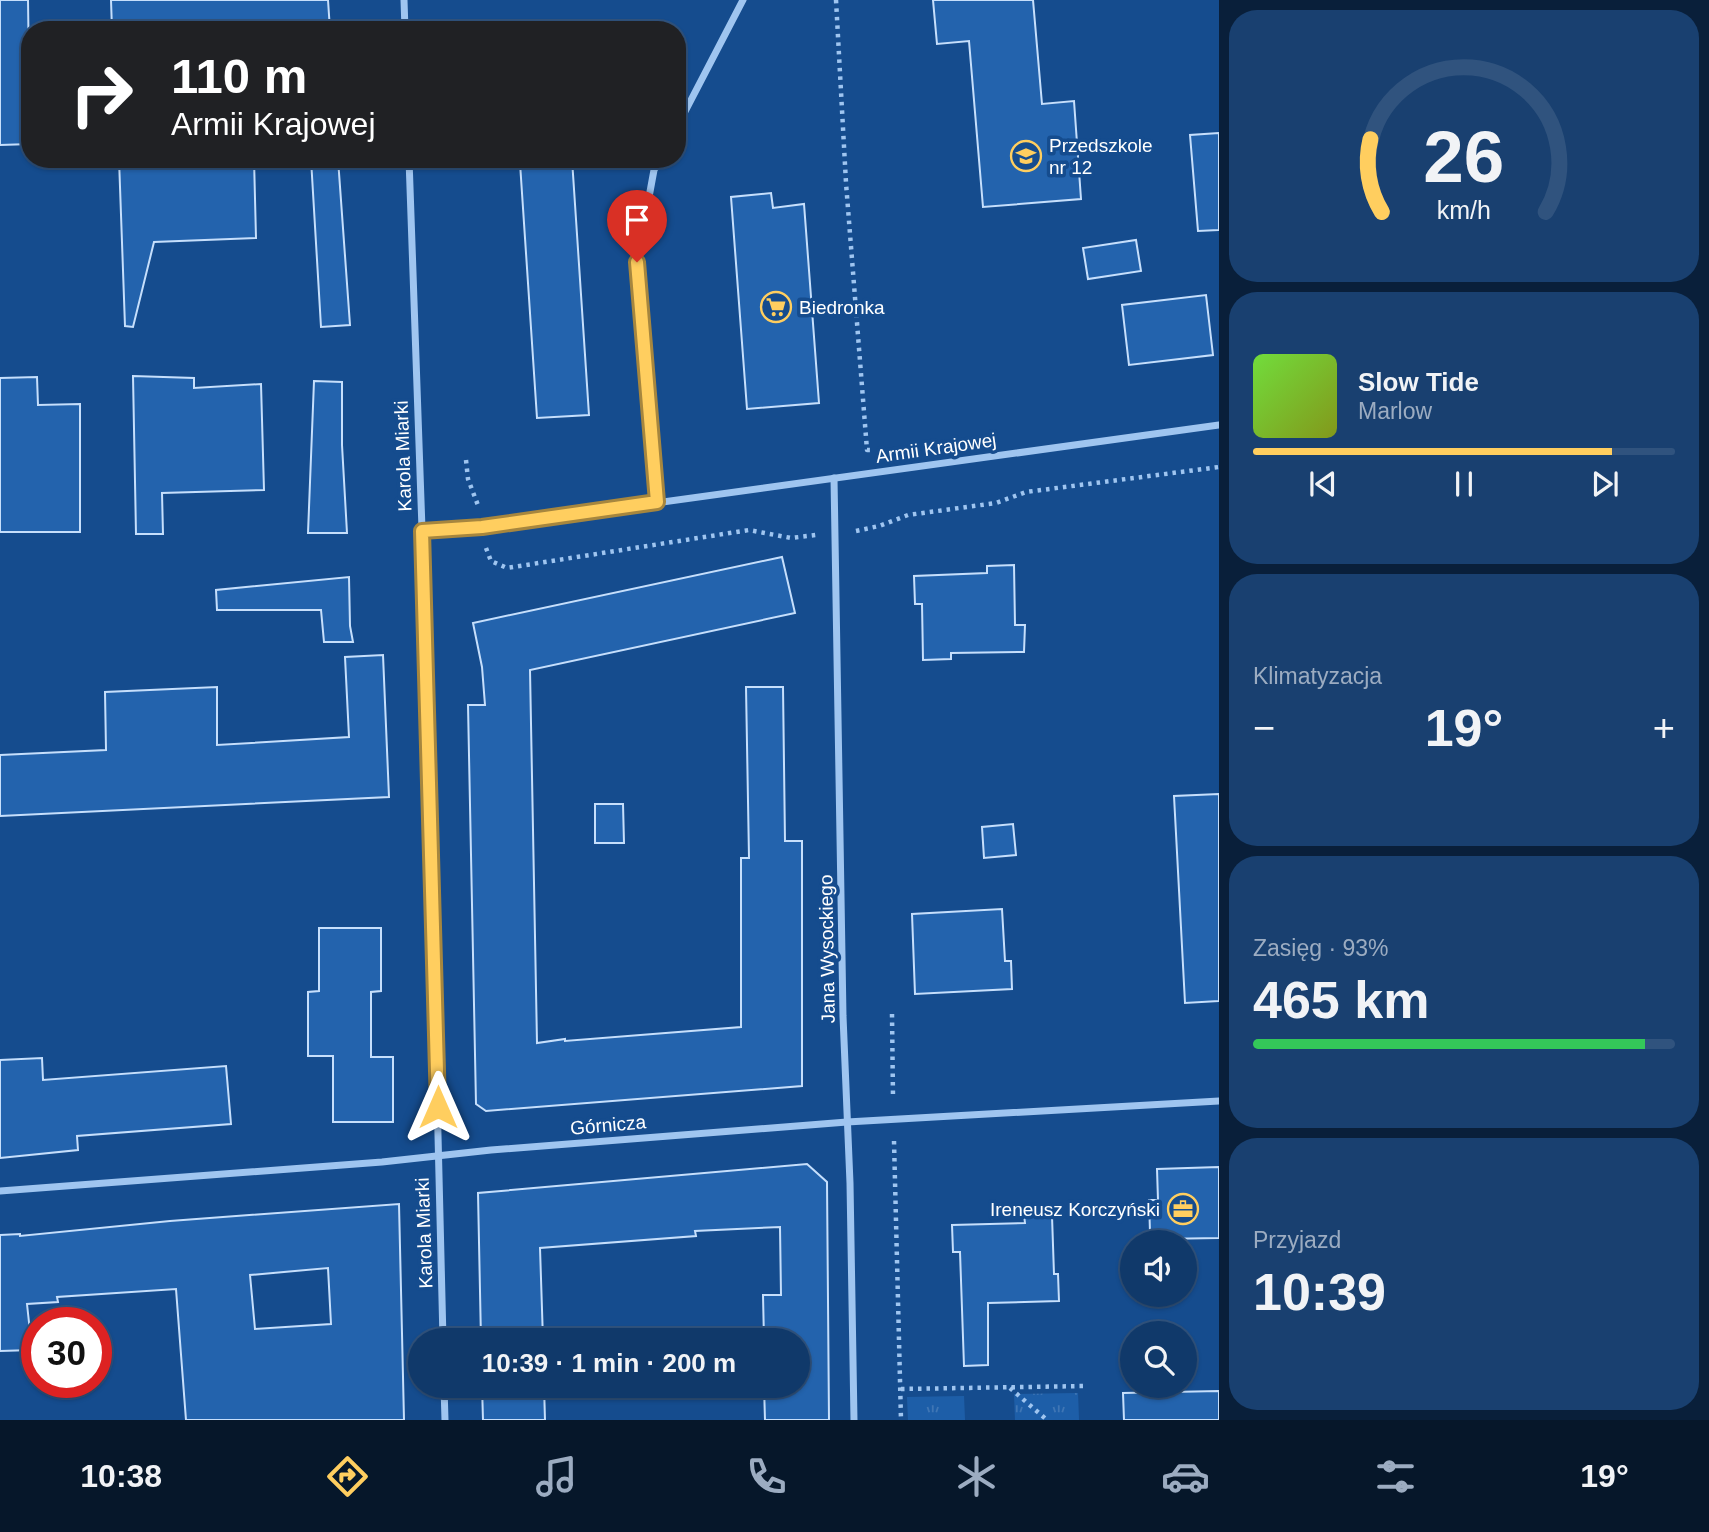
<!DOCTYPE html>
<html lang="pl">
<head>
<meta charset="utf-8">
<style>
  body { margin:0; font-family:Arial,sans-serif; background:#194070; color:#f1f3f6; height:100vh; display:flex; flex-direction:column; font-size:26px; white-space:nowrap }
  * { box-sizing:border-box; margin:0 }
  p { font-size:23px; color:#9cacc1 }
  .icon { flex:none; width:38px; height:38px; fill:none; stroke:currentColor; stroke-width:2; stroke-linecap:round; stroke-linejoin:round }
  .map { position:relative; flex:1; overflow:hidden }
  .sheet { display:flex; flex-direction:column; gap:10px; padding:10px; background:#091f3a; width:490px }
  .sheet>* { flex:none }
  .banner { position:absolute; left:21px; top:21px; width:665px; height:147px; border-radius:28px; box-shadow:0 2px 5px #0004,0 0 0 2px #30537e; background:#202124; color:#fff; overflow:hidden }
  .controls { position:absolute; left:1120px; top:1230px; display:grid; gap:14px }
  .controls a { display:grid; place-items:center; width:77px; height:77px; border-radius:50%; background:#10396a; box-shadow:0 2px 5px #0004,0 0 0 2px #30537e; font-size:35px }
  .speed { position:absolute; left:21px; top:1307px; display:flex; gap:14px; font-size:35px; font-weight:700; text-align:center }
  .speed>* { display:grid; place-content:center; width:91px; height:91px; border-radius:50%; background:#10396a; box-shadow:0 2px 5px #0004,0 0 0 2px #30537e; line-height:1 }
  .speed .limit { border:10px solid #d22; background:#fff; color:#111 }
  .pin { position:absolute; display:grid; place-items:center; width:60px; height:60px; color:#fff; margin:-72px -30px; border-radius:50% 50% 50% 0; rotate:-45deg; box-shadow:0 0 7px #0007 }
  .pin .icon { rotate:45deg }
  .me { position:absolute; width:77px; margin:-38px; rotate:0deg; stroke-linejoin:round; filter:drop-shadow(0 0 5px #0008) }
  .turn { display:flex; align-items:center; gap:24px; height:147px; padding:0 35px; font-size:32px }
  .turn .icon { width:91px; height:91px; stroke-width:2.5 }
  .turn b { display:block; font-size:49px; line-height:60px }
  .big { font-size:52px; font-weight:800; line-height:1.1 }
  .sheet .widget { flex:1; display:flex; flex-direction:column; justify-content:center; gap:10px; min-width:0; padding:0 24px; border-radius:28px; background:#194070 }
  .sheet .dial { align-items:center; gap:0 }
  .dial svg { height:182px; overflow:visible; fill:none; stroke:#30537e; stroke-width:7; stroke-linecap:round; text-anchor:middle }
  .dial text { fill:#f1f3f6; stroke:none }
  .song { display:flex; align-items:center; gap:21px }
  .cover { width:84px; height:84px; border-radius:10px; background:linear-gradient(135deg,hsl(100 70% 55%),hsl(70 70% 35%)) }
  .played { height:7px; border-radius:4px; background:linear-gradient(90deg,#ffce5f 85%,#30537e 85%) }
  .keys { display:flex; justify-content:space-around; direction:ltr }
  .heat { display:flex; justify-content:space-between; align-items:center; font-size:38px; direction:ltr }
  .charge { height:10px; border-radius:5px; background:linear-gradient(90deg,#34c759 93%,#30537e 0) }
  .trip { position:absolute; left:408px; top:1328px; width:402px; height:70px; border-radius:35px; background:#10396a; box-shadow:0 2px 5px #0004,0 0 0 2px #30537e; font-weight:800; line-height:70px; text-align:center }
  .tabs { display:flex; height:112px; justify-content:space-around; align-items:center; background:#06172a; color:#9cacc1 }
  .tabs .icon { width:49px; height:49px }
  .tabs .on { color:#ffce5f }
  .tabs b { font-size:32px; color:#f1f3f6 }
  main { display:flex; flex:1; min-height:0 }
  .map>svg:first-child { display:block }
</style>
</head>
<body>
<main>
<div class="map">
<svg width="1219" height="1420" viewBox="0 0 1219 1420">
  <defs>
    <pattern id="grass-tufts" width="24" height="20" patternUnits="userSpaceOnUse" patternTransform="scale(1.75)"><rect width="24" height="20" fill="#1d5ea8"/><path d="M3 7l-1-3M5 7V3M7 7l1-3M15 17l-1-3M17 17v-4M19 17l1-3" fill="none" stroke="#3f76b5"/></pattern>
  </defs>
  <rect width="100%" height="100%" fill="#154c8e"/>
  <!-- grass -->
  <g fill="url(#grass-tufts)">
    <polygon points="1078,1393 1079,1420 1015,1420 1014,1394"/>
    <polygon points="964,1396 965,1420 908,1420 907,1397"/>
  </g>
  <!-- building -->
  <g fill="#2363ad" stroke="#c6dffc" stroke-width="2" fill-rule="evenodd">
    <polygon points="0,0 28,0 30,144 0,145"/>
    <polygon points="111,0 328,0 330,30 112,30"/>
    <polygon points="933,0 1033,0 1042,104 1074,101 1081,199 983,207 969,41 937,44"/>
    <polygon points="1219,133 1219,230 1198,231 1190,135"/>
    <polygon points="119,159 254,159 256,238 154,242 133,327 125,326"/>
    <polygon points="311,159 338,159 350,325 321,327"/>
    <polygon points="572,159 589,415 537,418 520,163"/>
    <polygon points="771,193 773,208 804,204 819,403 747,409 731,197"/>
    <polygon points="1136,240 1141,271 1088,279 1083,248"/>
    <polygon points="1206,295 1213,355 1129,365 1122,305"/>
    <polygon points="133,376 194,378 194,388 261,384 264,490 162,493 163,534 136,534"/>
    <polygon points="37,377 38,405 80,404 80,532 0,532 0,378"/>
    <polygon points="314,381 342,382 342,445 347,533 308,533"/>
    <polygon points="782,557 795,613 530,670 537,1043 565,1039 565,1041 741,1027 741,858 749,858 746,687 783,687 785,841 802,841 802,1086 486,1111 476,1104 468,705 485,705 482,667 473,623"/>
    <polygon points="1014,565 1015,625 1025,625 1024,652 951,653 951,659 923,660 922,604 915,604 914,576 987,573 987,566"/>
    <polygon points="349,577 350,626 353,642 324,642 321,610 217,610 216,590"/>
    <polygon points="383,655 389,797 0,816 0,755 106,750 105,692 217,687 217,745 349,737 345,657"/>
    <polygon points="1219,794 1219,1001 1185,1003 1174,796"/>
    <polygon points="595,804 623,804 624,843 595,843"/>
    <polygon points="1013,824 1016,855 984,858 982,827"/>
    <polygon points="1002,909 1005,961 1011,961 1012,989 915,994 912,914"/>
    <polygon points="319,928 381,928 381,991 371,992 371,1057 393,1057 393,1122 333,1122 333,1056 308,1056 308,992 319,991"/>
    <polygon points="42,1058 43,1080 226,1066 231,1124 77,1136 78,1150 0,1158 0,1060"/>
    <polygon points="807,1164 827,1182 829,1420 765,1420 764,1386 798,1386 798,1340 764,1340 763,1295 781,1295 780,1227 695,1231 696,1236 540,1248 543,1340 481,1340 478,1193"/>
    <polygon points="1219,1167 1219,1238 1159,1239 1159,1232 1150,1232 1149,1200 1158,1200 1157,1169"/>
    <path d="M 399,1204 L 404,1420 L 186,1420 L 176,1289 L 57,1297 L 58,1302 L 27,1304 L 32,1350 L 0,1351 L 0,1235 L 20,1234 L 20,1236 L 170,1221 ZM 328,1268 L 331,1324 L 255,1329 L 250,1275 Z"/>
    <polygon points="1024,1215 1052,1216 1054,1274 1058,1274 1059,1301 988,1303 988,1365 964,1366 960,1252 953,1252 952,1225 1025,1223"/>
    <polygon points="482,1386 544,1386 545,1420 483,1420"/>
    <polygon points="1219,1391 1219,1420 1124,1420 1123,1393"/>
  </g>
  <g fill="none" stroke-linecap="round" stroke-linejoin="round">
    <!-- path -->
    <g stroke="#9fc5f0" stroke-width="4.5" stroke-dasharray="3.5 5" stroke-linecap="butt">
      <polyline points="836,0 846,183 867,450 872,450"/>
      <polyline points="466,460 468,479 479,508"/>
      <polyline points="856,531 879,526 908,515 996,503 1026,492 1219,467"/>
      <polyline points="486,548 491,561 507,568 749,530 791,538 816,535"/>
      <polyline points="892,1014 893,1097"/>
      <polyline points="894,1141 901,1420"/>
      <polyline points="1010,1388 1047,1420"/>
      <polyline points="901,1389 1086,1386"/>
    </g>
    <!-- street -->
    <g stroke="#9fc5f0" stroke-width="7">
      <polyline points="404,0 405,30"/>
      <polyline points="677,127 743,0"/>
      <polyline points="409,159 426,643 443,1340"/>
      <polyline points="834,478 843,1016 850,1183 854,1420"/>
      <polyline points="657,502 637,262 654,170 660,159"/>
      <polyline points="422,532 482,527 1219,425"/>
      <polyline points="0,1191 382,1162 491,1150 847,1122 1219,1101"/>
      <polyline points="444,1386 445,1420"/>
    </g>
  </g>
  <g fill="none" stroke-linecap="round" stroke-linejoin="round">
    <!-- route casing -->
    <g stroke="#a6863e" stroke-width="18">
      <polyline id="route" points="438,1107 422,531 482,527 657,502 637,262"/>
    </g>
    <!-- route -->
    <use href="#route" stroke="#ffce5f" stroke-width="12"/>
  </g>
  <!-- icons -->
  <defs>
    <g id="school-ring" transform="scale(1.575)"><circle r="9.5" fill="#154c8e" stroke="#ffce5f" stroke-width="1.5"/><path d="M0-5L7-2L0 1L-7-2ZM-4 1L0 2.5L4 1V4Q0 6-4 4Z" fill="#ffce5f"/></g>
    <g id="supermarket-ring" transform="scale(1.575)"><circle r="9.5" fill="#154c8e" stroke="#ffce5f" stroke-width="1.5"/><path d="M-6-5.5h2.5l.6 2H6L4.5 2H-2.5L-4.4-4H-6ZM-1.5 3.2a1.3 1.3 0 1 0 .1 0ZM3 3.2a1.3 1.3 0 1 0 .1 0Z" fill="#ffce5f"/></g>
    <g id="office-ring" transform="scale(1.575)"><circle r="9.5" fill="#154c8e" stroke="#ffce5f" stroke-width="1.5"/><path d="M-6-3h4V-5.5h4V-3h4V5H-6ZM-1-4.5V-3h2v-1.5ZM-6 0V1H6V0Z" fill="#ffce5f"/></g>
  </defs>
  <g fill-rule="evenodd">
    <use href="#school-ring" x="1026" y="156"/>
    <use href="#supermarket-ring" x="776" y="307"/>
    <use href="#office-ring" x="1183" y="1209"/>
  </g>
  <g text-anchor="middle" dominant-baseline="central" stroke-width="7" stroke-linejoin="round" paint-order="stroke">
    <!-- poi labels -->
    <g font-size="19" fill="#fff" stroke="#154c8e" text-anchor="start">
      <text x="1049" y="145">Przedszkole<tspan x="1049" dy="22">nr 12</tspan></text>
      <text x="799" y="307">Biedronka</text>
      <text x="1160" y="1209" text-anchor="end">Ireneusz Korczyński</text>
    </g>
    <!-- street labels -->
    <g font-size="19" fill="#fff" stroke="#154c8e">
      <text transform="translate(936 448) rotate(-8)">Armii Krajowej</text>
      <text transform="translate(403 456) rotate(-92)">Karola Miarki</text>
      <text transform="translate(827 949) rotate(-91)">Jana Wysockiego</text>
      <text transform="translate(608 1125) rotate(-5)">Górnicza</text>
      <text transform="translate(424 1233) rotate(-92)">Karola Miarki</text>
    </g>
  </g>
</svg>
<div class="controls">
<a><svg class="icon" aria-label="sound" viewBox="0 0 24 24"><path d="M4 9h4l5-4v14l-5-4H4zM17 9q2 3 0 6"/></svg></a>
<a><svg class="icon" aria-label="search" viewBox="0 0 24 24"><circle cx="10" cy="10" r="6"/><path d="M15 15l6 6"/></svg></a>
</div>
<div class="speed"><div class="limit">30</div></div>
<div class="pin" style="left:637px;top:262px;background:#d93025"><svg class="icon" aria-label="arrive" viewBox="0 0 24 24"><path d="M6 21V4h12l-3 4 3 4H6"/></svg></div>
<svg class="me" style="left:438px;top:1107px" viewBox="-20 -20 40 40"><path d="M0-17L14 15 0 8-14 15z" fill="#ffce5f" stroke="#fff" stroke-width="4"/></svg>
<div class="trip">10:39 · 1 min · 200 m</div>
<div class="banner">
<div class="turn"><svg class="icon" aria-label="right" viewBox="0 0 24 24"><path d="M7 20v-9h11M14 6l5 5-5 5"/></svg><div><b>110 m</b>Armii Krajowej</div></div>
</div>
</div>
<section class="sheet">
<div class="widget dial"><svg viewBox="0 0 100 80">
<path d="M14 69A42 42 0 1 1 86 69"/>
<path d="M14 69A42 42 0 0 1 9 37" stroke="#ffce5f"/>
<text x="50" y="56" font-size="32" font-weight="700">26</text>
<text x="50" y="72" font-size="11">km/h</text>
</svg></div>
<div class="widget">
<div class="song"><i class="cover"></i><div><b>Slow Tide</b><p>Marlow</p></div></div>
<div class="played"></div>
<div class="keys"><svg class="icon" aria-label="previous" viewBox="0 0 24 24"><path d="M18 5L8 12l10 7zM5 5v14"/></svg><svg class="icon" aria-label="pause" viewBox="0 0 24 24"><path d="M8 5v14M16 5v14"/></svg><svg class="icon" aria-label="next" viewBox="0 0 24 24"><path d="M6 5l10 7-10 7zM19 5v14"/></svg></div>
</div>
<div class="widget"><p>Klimatyzacja</p>
<div class="heat"><a>−</a><b class="big">19°</b><a>+</a></div>
</div>
<div class="widget"><p>Zasięg · 93%</p><b class="big">465 km</b><div class="charge"></div></div>
<div class="widget"><p>Przyjazd</p><b class="big">10:39</b></div>
</section>
</main>
<nav class="tabs">
<b>10:38</b>
<svg class="icon on" aria-label="directions" viewBox="0 0 24 24"><path d="M12 3l9 9-9 9-9-9zM9 14v-3h6M13 9l2 2-2 2"/></svg>
<svg class="icon" aria-label="music" viewBox="0 0 24 24"><path d="M9 18V5l10-2v13"/><circle cx="6" cy="18" r="3"/><circle cx="16" cy="16" r="3"/></svg>
<svg class="icon" aria-label="phone" viewBox="0 0 24 24"><path d="M5 4h4l2 5-3 2q2 4 5 5l2-3 5 2v4C11 20 4 13 5 4z"/></svg>
<svg class="icon" aria-label="climate" viewBox="0 0 24 24"><path d="M12 3v18M4 7l16 10M4 17L20 7"/></svg>
<svg class="icon" aria-label="car" viewBox="0 0 24 24"><path d="M5 17H2v-5l4-1 3-4h7l3 4 3 1v5h-3M9 17h6M6 11h13"/><circle cx="7" cy="17" r="2"/><circle cx="17" cy="17" r="2"/></svg>
<svg class="icon" aria-label="filters" viewBox="0 0 24 24"><path d="M4 7h16M4 17h16"/><circle cx="9" cy="7" r="2"/><circle cx="15" cy="17" r="2"/></svg>
<b>19°</b>
</nav>
</body>
</html>
